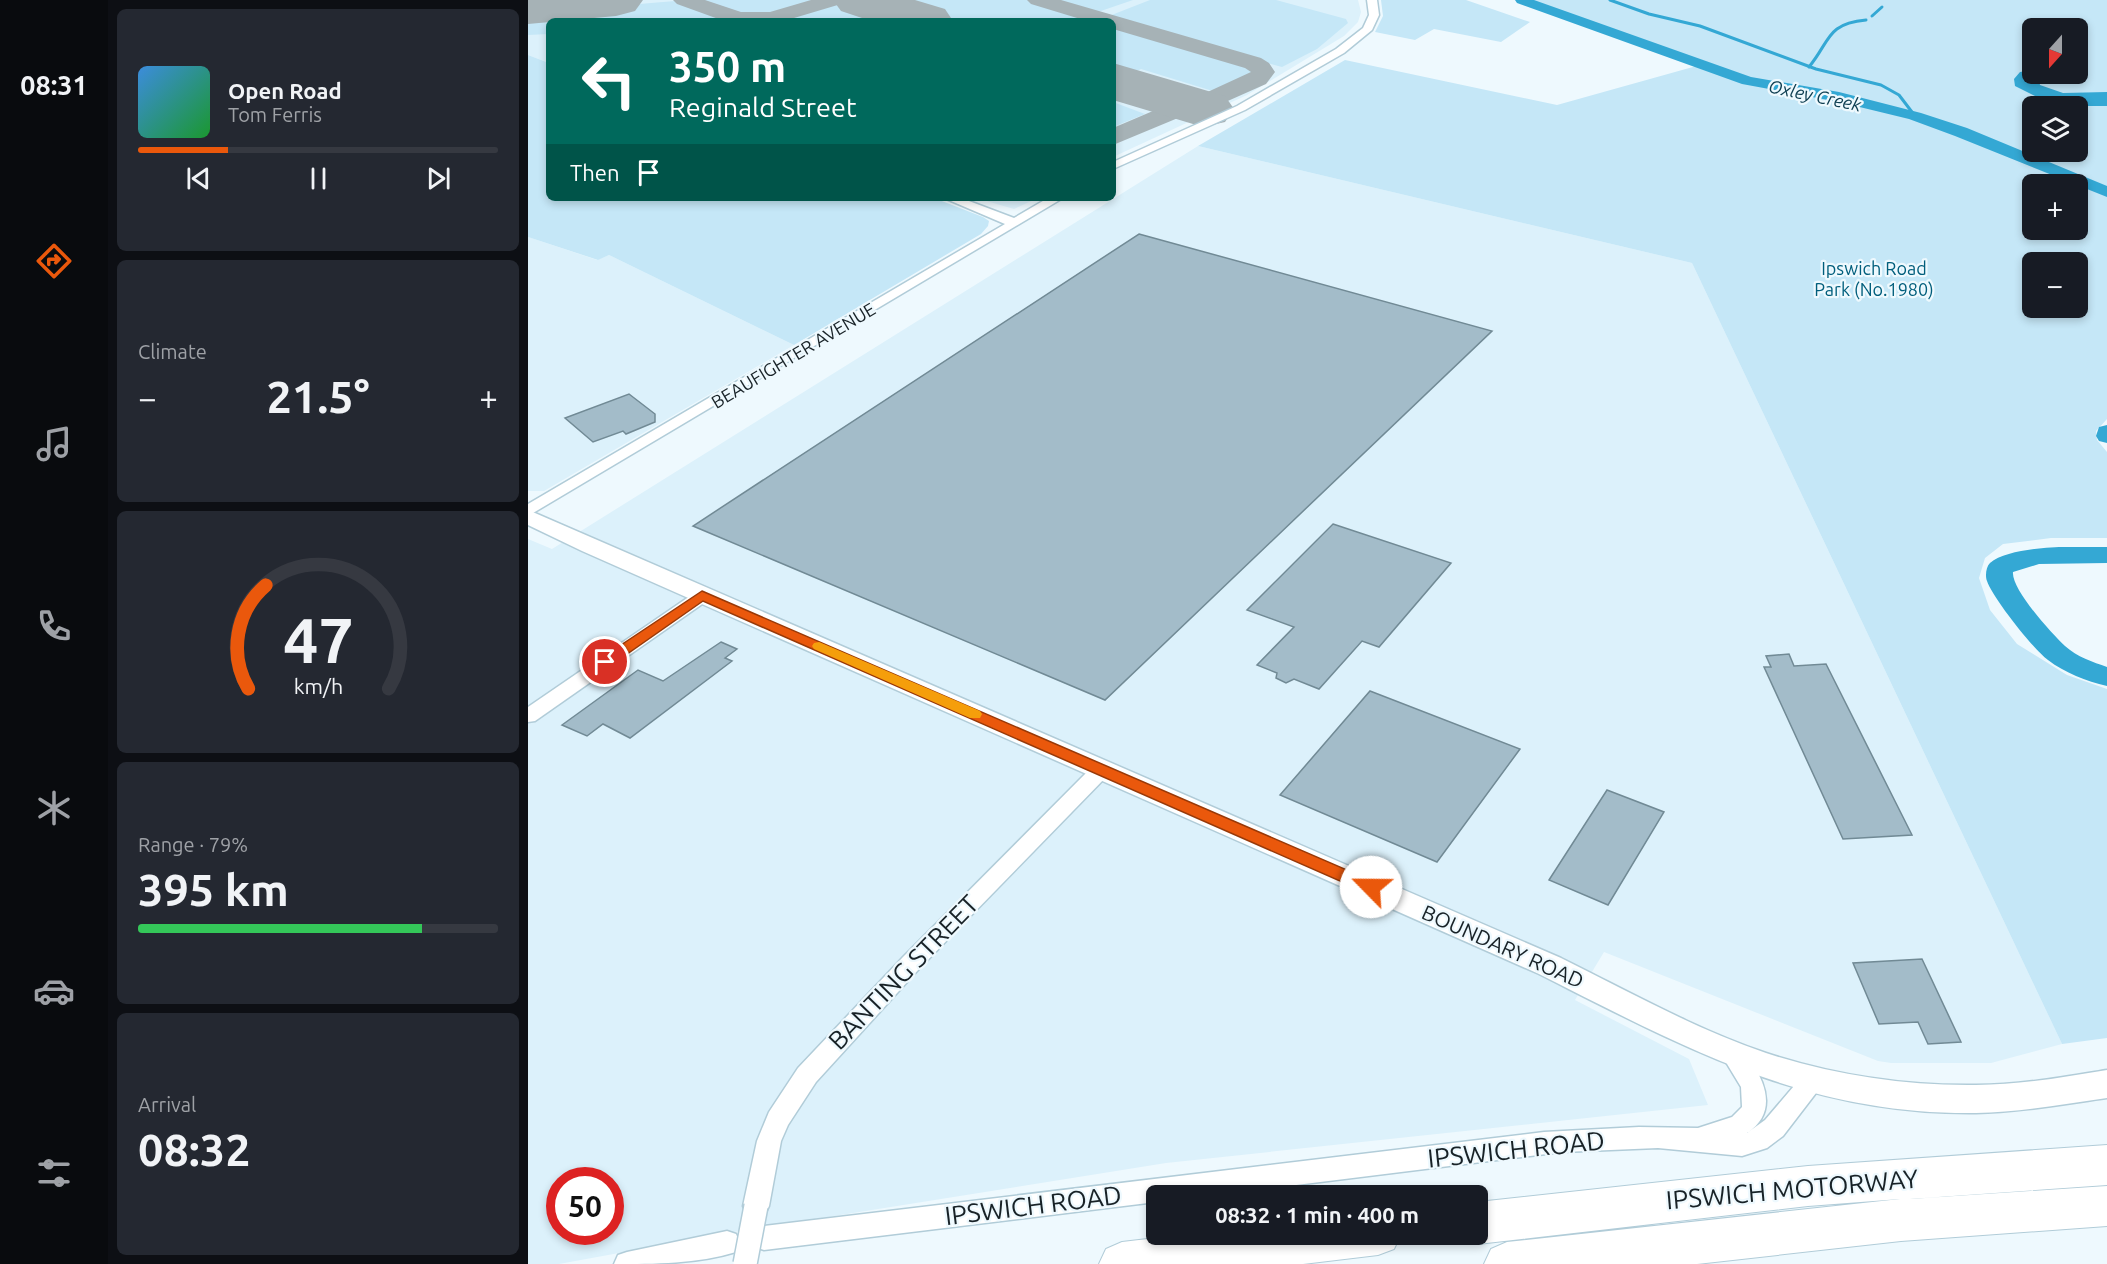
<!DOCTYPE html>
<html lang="en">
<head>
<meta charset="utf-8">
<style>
  body { margin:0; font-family:Ubuntu,sans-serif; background:#242831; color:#f1f3f6; height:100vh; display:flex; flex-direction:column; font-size:22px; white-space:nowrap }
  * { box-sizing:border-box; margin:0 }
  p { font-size:20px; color:#9ea1a6 }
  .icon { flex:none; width:33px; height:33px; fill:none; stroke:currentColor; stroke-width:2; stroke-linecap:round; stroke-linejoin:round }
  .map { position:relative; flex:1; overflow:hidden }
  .panel { display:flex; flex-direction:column; gap:9px; padding:9px; background:#0d0f14; width:420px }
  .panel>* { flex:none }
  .top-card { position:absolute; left:18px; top:18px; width:570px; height:183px; border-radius:9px; box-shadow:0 3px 9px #0003; background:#00695c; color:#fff; overflow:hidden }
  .needle { width:39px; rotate:201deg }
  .controls { position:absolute; left:1494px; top:18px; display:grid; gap:12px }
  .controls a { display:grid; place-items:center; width:66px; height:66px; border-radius:9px; background:#171b24; box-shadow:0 3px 9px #0003; font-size:30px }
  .speed { position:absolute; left:18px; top:1167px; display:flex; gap:12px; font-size:30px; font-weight:700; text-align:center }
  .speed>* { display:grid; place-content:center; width:78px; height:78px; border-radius:50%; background:#171b24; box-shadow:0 3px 9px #0003; line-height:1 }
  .speed .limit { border:9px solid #d22; background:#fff; color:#111 }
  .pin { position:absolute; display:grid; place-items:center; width:51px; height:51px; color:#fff; margin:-26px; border:3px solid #fff; border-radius:50%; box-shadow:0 2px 6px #0007 }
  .me { position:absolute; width:66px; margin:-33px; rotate:293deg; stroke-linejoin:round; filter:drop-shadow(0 0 4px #0008) }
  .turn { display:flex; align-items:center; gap:21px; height:126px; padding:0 24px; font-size:27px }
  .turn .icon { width:78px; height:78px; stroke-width:2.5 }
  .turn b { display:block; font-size:42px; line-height:51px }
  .then { display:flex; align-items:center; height:57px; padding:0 24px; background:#0003; gap:12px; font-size:22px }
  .big { font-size:45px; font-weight:700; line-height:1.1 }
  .panel .widget { flex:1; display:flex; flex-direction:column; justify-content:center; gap:9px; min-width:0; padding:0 21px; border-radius:9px; background:#242831 }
  .panel .dial { align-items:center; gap:0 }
  .dial svg { height:156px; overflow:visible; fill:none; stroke:#363941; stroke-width:7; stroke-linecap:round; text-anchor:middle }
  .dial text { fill:#f1f3f6; stroke:none }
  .song { display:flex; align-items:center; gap:18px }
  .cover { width:72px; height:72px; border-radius:9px; background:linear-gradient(135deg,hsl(210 70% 55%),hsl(130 70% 35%)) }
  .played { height:6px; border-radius:3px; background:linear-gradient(90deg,#ea580c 25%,#363941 25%) }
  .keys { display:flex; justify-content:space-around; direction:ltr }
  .heat { display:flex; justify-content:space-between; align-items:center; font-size:33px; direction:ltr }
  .charge { height:9px; border-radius:4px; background:linear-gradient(90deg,#34c759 79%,#363941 0) }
  .trip { position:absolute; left:618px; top:1185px; width:342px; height:60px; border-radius:9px; background:#171b24; box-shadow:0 3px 9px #0003; font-weight:700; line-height:60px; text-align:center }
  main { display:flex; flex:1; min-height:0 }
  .tabs { display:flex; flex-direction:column; width:108px; justify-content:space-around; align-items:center; background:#090b0e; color:#9ea1a6 }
  .tabs .icon { width:42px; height:42px }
  .tabs .on { color:#ea580c }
  .tabs b { font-size:27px; color:#f1f3f6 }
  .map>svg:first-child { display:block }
</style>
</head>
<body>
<main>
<nav class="tabs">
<b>08:31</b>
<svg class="icon on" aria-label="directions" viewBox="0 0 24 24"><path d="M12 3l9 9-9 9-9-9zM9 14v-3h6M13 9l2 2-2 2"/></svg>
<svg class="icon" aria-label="music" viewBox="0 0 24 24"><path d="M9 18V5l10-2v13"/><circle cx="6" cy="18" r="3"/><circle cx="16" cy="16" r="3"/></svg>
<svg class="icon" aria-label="phone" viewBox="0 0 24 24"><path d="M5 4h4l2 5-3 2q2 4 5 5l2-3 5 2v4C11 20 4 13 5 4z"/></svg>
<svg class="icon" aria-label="climate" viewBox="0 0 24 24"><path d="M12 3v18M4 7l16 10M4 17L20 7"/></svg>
<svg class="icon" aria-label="car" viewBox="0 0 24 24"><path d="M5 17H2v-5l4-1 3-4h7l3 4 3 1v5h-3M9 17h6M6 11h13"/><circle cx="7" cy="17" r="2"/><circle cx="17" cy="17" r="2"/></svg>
<svg class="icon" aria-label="filters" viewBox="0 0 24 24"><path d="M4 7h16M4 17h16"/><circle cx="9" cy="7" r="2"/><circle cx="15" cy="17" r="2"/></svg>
</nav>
<section class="panel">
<div class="widget">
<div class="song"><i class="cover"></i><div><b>Open Road</b><p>Tom Ferris</p></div></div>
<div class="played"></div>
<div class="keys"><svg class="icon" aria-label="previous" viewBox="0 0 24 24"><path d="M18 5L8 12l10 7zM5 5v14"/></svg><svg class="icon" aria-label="pause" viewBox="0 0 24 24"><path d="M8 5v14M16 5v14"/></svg><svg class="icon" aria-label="next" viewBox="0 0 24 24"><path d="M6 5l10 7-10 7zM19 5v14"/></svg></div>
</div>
<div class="widget"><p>Climate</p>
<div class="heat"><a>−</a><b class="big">21.5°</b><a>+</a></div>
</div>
<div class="widget dial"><svg viewBox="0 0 100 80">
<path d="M14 69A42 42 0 1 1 86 69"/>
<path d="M14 69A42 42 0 0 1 23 16" stroke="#ea580c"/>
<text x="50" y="56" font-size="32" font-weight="700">47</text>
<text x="50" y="72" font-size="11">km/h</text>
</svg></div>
<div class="widget"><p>Range · 79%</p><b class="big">395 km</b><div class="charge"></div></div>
<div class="widget"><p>Arrival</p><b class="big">08:32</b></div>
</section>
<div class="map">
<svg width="1579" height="1264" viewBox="0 0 1579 1264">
  <rect width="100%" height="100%" fill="#eef9fe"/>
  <!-- built -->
  <g fill="#dcf1fb" fill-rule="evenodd">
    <polygon points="0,0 830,0 833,12 830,22 816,36 719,95 585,157 585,21 21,21 21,63 0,55"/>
    <path d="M 670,146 L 1164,263 L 1534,1044 L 1463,1063 L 1363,1063 L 1350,1061 L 1076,952 L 1047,1000 L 1161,1059 L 1180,1105 L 638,1163 L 200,1233 L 31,1264 L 0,1264 L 0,539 L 24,549 ZM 32,1180 L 82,1180 L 82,1232 L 32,1232 Z"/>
    <polygon points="448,198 510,198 486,209"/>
    <polygon points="0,237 69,260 81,255 266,345 16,491 0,491"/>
  </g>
  <!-- green -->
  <g fill="#c5e7f7" fill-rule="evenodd">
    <polygon points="0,0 52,0 52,9 147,1 205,21 21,21 21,34 0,35"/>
    <path d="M 168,0 L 291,0 C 270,9 241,20 218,17 C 201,14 184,6 168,0 Z"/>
    <polygon points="362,0 501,0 572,21 429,21"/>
    <polygon points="521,0 605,0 567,13"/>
    <polygon points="622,0 748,0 818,19 820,23 789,49 754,67 586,20 581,16"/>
    <polygon points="853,0 938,0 1002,22 973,42 906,29 887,40 847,32 855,16"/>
    <path d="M 994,0 L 1579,0 L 1579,419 L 1568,431 L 1569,440 L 1579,452 L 1579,538 L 1523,538 L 1475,544 L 1457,558 L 1451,578 L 1462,610 L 1489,644 L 1539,675 L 1579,689 L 1579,1038 L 1534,1044 L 1164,263 L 670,146 L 817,60 L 1029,105 L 1172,65 ZM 1504,28 L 1550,28 L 1550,74 L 1504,74 ZM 1504,106 L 1550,106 L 1550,152 L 1504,152 ZM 1504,184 L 1550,184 L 1550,230 L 1504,230 ZM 1504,262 L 1550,262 L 1550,308 L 1504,308 Z"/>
    <polygon points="308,2 367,21 248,21"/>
    <polygon points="585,25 720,65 727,69 729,73 723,78 688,92 613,69 600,75 585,70"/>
    <polygon points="0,55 21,63 21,198 406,198 455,217 461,221 460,226 453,234 266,345 81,255 70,260 0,237"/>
    <polygon points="585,102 617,114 585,127"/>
  </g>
  <!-- water -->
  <polygon fill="#34a8d4" points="1504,70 1504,74 1530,74 1511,81 1512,85 1535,93 1579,92 1579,106 1527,106 1487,86 1486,79 1492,72"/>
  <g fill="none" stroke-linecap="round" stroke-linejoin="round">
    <!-- stream -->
    <g stroke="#34a8d4" stroke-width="3">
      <polyline points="1082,0 1121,14 1172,26 1288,69 1353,85 1371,95 1387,116"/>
      <polyline points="1344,16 1354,7"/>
      <path d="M 1281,67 C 1303,40 1298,24 1338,20"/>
    </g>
    <!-- river -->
    <g fill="#34a8d4" fill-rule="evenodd">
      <polygon points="987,0 1006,0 1223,77 1311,92 1393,113 1439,128 1579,186 1579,197 1427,136 1381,119 1311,102 1214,84 989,3"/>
      <polygon points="1579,425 1579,443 1571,441 1568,436 1571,427"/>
      <path d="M 1538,547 L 1579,547 L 1579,563 L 1511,564 L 1485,572 C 1483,589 1524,634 1537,646 C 1549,657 1565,662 1579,667 L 1579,686 C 1558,681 1537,673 1520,660 C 1506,650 1464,597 1459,581 C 1457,576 1458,567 1462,563 C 1477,550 1519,547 1538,547 Z"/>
    </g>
    <!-- taxiway -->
    <g fill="#a6b2b6" fill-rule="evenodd">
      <polygon points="145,0 177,0 213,12 242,12 283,0 317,0 313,4 256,21 196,21 149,4"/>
      <polygon points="318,0 351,0 390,11 393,16 390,21 376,21 322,4"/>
      <polygon points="499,0 533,0 733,58 741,63 747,72 738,84 684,108 662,113 585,145 585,128 639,105 590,90 586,85 590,80 598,78 655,95 673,95 723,72 717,68 585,29 585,21 559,21 503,4"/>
    </g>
    <!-- runway -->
    <g fill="#a6b2b6" fill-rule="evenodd">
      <polygon points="0,0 115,0 107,11 88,16 0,24"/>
      <polygon points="305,0 387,0 417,9 425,21 343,21 313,11"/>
      <polygon points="585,63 697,96 706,109 697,122 675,127 585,100"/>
    </g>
  </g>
  <!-- building -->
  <g fill="#a3bcc9" stroke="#718a95" stroke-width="1.5">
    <polygon points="611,234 964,331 577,700 165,526"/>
    <polygon points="101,394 127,414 127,422 98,434 95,431 65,442 37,418"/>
    <polygon points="805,524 923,563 851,647 834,641 791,689 766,679 758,683 748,678 749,673 729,665 766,627 719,610"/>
    <polygon points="193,642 209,649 197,658 204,661 102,738 75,724 59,736 34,725 110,670 135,681"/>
    <polygon points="1261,654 1266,666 1298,664 1384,835 1315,839 1236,667 1243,667 1238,656"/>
    <polygon points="842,691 992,749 909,862 752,795"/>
    <polygon points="1079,790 1136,812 1080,905 1021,880"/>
    <polygon points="1394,959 1433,1042 1400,1044 1390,1022 1351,1024 1325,963"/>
  </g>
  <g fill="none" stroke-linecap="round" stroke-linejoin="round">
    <!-- street casing -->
    <g stroke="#b1ccd8" stroke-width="3">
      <g id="street">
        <polygon points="839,0 849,0 851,15 844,30 816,53 717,110 585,169 585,162 709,106 808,49 835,28 841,15"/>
        <polygon points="416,198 433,198 486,218 520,198 535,198 0,516 0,504 477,224"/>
        <polygon points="174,591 180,592 183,596 180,600 7,721 0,722 0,707 168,592"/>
        <polygon points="573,763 580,765 583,770 580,775 391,969 288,1082 260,1125 253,1141 241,1206 237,1214 228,1218 219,1214 215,1206 229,1141 241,1112 270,1068 375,957 566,765"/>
        <path d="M 1205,1044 C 1215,1048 1218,1054 1224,1063 C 1240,1087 1247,1115 1219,1133 L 1237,1120 L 1277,1073 L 1286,1070 L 1295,1073 L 1298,1080 L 1255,1136 L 1239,1148 L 1214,1156 L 1130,1148 L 1035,1152 L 679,1196 L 628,1196 L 628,1202 L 236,1250 L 227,1247 L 223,1238 L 227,1229 L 236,1226 L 1016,1132 L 1111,1127 L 1170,1128 L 1204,1117 L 1214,1107 L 1213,1087 L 1193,1054 L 1197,1047 Z"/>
        <path d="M 199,1231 L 208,1234 L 212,1243 L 208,1252 C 169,1264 127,1264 86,1264 L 90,1255 L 99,1252 Z"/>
      </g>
    </g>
    <!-- secondary casing -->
    <g stroke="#b1ccd8" stroke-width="3">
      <path id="secondary" d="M 0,510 L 1033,958 C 1100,991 1167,1029 1238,1053 C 1305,1075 1378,1086 1448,1085 C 1492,1085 1536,1077 1579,1070 L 1579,1098 C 1536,1104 1492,1112 1448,1113 C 1278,1115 1158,1048 1011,974 L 54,551 L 0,525 Z"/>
    </g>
    <!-- highway casing -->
    <g stroke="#b1ccd8" stroke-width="2">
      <g id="highway">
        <polygon points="1579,1145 1579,1185 1382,1199 1579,1186 1579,1226 1373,1241 1169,1264 956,1264 963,1249 979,1242 1372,1199 1280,1206 950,1244 934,1238 932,1234 950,1234 950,1202 1280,1166"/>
        <polygon points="662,1234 873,1234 866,1249 850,1255 775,1264 571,1264 578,1249 594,1242"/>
      </g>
    </g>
    <!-- street -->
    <use href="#street" fill="#fff" fill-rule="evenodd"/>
    <!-- secondary -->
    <use href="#secondary" fill="#fff" fill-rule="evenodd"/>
    <!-- highway -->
    <use href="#highway" fill="#fff" fill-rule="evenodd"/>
    <!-- street-bridge casing -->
    <g stroke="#b1ccd8" stroke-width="26" stroke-linecap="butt">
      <polyline id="street-bridge" points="217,1264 228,1206"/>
    </g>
    <!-- street-bridge -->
    <use href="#street-bridge" stroke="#fff" stroke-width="23"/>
  </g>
  <!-- route -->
  <polygon fill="#ea580c" stroke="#983908" stroke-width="1.5" points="174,591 849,883 851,887 849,892 837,892 175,601 82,666 72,666 70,662 72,659"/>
  <!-- slow -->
  <polygon fill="#f59e0b" points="291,642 452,711 454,714 452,718 442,718 286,649 284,646 286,643"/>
  <g text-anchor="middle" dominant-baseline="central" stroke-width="4.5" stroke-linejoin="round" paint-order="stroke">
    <!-- far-water labels -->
    <g font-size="18" font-style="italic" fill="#104053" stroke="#eef9fe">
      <text transform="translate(1287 95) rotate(12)">Oxley Creek</text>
    </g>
    <!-- far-park labels -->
    <g font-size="18" fill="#005e7c" stroke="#eef9fe">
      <text x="1346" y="268">Ipswich Road<tspan x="1346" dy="21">Park (No.1980)</tspan></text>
    </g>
    <!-- far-street labels -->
    <g font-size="18" fill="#182227" stroke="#eef9fe">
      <text transform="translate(265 355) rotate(-31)">BEAUFIGHTER AVENUE</text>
    </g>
    <!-- street labels -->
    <g font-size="21" fill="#182227" stroke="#eef9fe">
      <text transform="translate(975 946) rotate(24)">BOUNDARY ROAD</text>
    </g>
    <!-- near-street labels -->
    <g font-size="26" fill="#182227" stroke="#eef9fe">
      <text transform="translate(375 972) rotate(-46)">BANTING STREET</text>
      <text transform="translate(988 1149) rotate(-6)">IPSWICH ROAD</text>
      <text transform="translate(1264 1189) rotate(-5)">IPSWICH MOTORWAY</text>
      <text transform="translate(505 1205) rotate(-7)">IPSWICH ROAD</text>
    </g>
  </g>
</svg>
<div class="controls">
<a><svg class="needle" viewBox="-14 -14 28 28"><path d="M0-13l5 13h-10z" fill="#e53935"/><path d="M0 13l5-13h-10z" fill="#9ea1a6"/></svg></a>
<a><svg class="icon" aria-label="layers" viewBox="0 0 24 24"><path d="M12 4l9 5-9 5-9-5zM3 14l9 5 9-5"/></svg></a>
<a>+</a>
<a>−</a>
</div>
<div class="speed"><div class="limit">50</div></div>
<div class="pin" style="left:77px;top:662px;background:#d93025"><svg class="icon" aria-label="arrive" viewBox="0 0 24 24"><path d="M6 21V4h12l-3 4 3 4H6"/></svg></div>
<svg class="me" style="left:843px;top:887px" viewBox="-20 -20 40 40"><circle r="19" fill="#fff"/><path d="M0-13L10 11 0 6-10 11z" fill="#ea580c"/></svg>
<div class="trip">08:32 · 1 min · 400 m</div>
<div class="top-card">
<div class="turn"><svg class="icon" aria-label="left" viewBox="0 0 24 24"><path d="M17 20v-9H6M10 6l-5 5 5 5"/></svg><div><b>350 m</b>Reginald Street</div></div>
<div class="then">Then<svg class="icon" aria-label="arrive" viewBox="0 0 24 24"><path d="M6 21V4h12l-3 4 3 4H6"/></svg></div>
</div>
</div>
</main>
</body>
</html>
